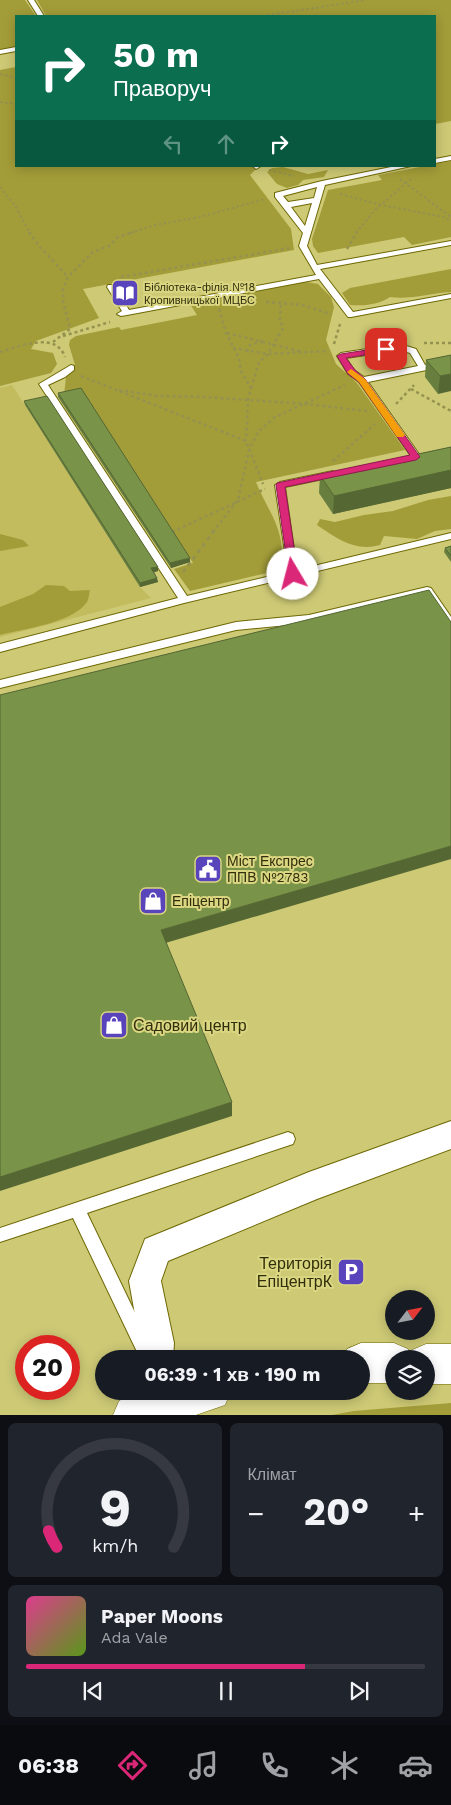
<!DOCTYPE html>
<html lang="uk">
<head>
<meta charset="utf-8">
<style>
  body { margin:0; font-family:"Work Sans",sans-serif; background:#20242c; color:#f1f3f6; height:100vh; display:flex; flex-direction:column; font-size:19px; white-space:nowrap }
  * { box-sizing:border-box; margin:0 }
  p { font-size:16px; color:#9ea1a6 }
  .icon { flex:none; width:28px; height:28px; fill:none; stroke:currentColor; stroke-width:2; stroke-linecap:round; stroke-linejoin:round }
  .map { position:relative; height:1415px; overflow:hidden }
  .details { display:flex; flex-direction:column; gap:8px; padding:8px; background:#0d0f14; flex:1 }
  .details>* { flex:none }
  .guide { position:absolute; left:15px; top:15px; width:421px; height:152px; border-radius:0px; box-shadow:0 2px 12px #0003; background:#0b6e4f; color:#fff; overflow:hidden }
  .needle { width:32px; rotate:58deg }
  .fabs { position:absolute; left:385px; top:1290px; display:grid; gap:10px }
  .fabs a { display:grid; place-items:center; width:50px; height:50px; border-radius:50%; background:#171b24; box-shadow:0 2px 12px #0003; font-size:25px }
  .speed { position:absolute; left:15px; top:1335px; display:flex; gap:10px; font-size:25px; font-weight:700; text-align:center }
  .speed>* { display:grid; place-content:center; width:65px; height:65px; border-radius:50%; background:#171b24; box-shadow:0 2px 12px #0003; line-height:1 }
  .speed .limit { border:8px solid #d22; background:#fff; color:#111 }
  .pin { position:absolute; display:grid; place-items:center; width:42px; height:42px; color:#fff; margin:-21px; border-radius:10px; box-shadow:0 2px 8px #0006 }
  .me { position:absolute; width:55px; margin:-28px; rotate:352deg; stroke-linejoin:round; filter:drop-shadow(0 0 4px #0008) }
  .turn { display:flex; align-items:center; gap:18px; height:105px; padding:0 15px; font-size:22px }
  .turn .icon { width:65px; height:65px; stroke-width:2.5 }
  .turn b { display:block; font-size:35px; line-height:42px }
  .lanes { display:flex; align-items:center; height:48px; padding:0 15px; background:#0003; justify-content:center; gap:25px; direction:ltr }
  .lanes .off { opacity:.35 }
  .big { font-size:38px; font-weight:700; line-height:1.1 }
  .details .tile { flex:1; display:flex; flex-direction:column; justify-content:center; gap:8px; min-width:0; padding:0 18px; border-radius:8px; background:#20242c }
  .details .dial { align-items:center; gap:0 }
  .dial svg { height:130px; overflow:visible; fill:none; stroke:#363941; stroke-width:7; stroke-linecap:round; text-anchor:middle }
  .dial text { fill:#f1f3f6; stroke:none }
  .song { display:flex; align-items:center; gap:15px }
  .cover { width:60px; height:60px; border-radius:8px; background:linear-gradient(135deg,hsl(330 70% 55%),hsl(90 70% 35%)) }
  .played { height:5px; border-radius:2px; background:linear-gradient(90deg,#db2777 70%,#363941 70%) }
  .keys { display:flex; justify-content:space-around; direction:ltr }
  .heat { display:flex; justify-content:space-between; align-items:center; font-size:28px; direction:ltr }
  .details .tiles { flex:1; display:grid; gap:8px; grid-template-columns:1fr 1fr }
  .tile:last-child { grid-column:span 2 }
  .trip { position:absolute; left:95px; top:1350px; width:275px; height:50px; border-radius:25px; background:#171b24; box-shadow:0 2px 12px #0003; font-weight:700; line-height:50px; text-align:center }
  .tab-bar { display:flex; height:80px; justify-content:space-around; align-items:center; background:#090b0e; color:#9ea1a6 }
  .tab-bar .icon { width:35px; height:35px }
  .tab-bar .on { color:#db2777 }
  .tab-bar b { font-size:22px; color:#f1f3f6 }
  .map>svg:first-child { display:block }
</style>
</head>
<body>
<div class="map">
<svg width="451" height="1415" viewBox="0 0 451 1415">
  <rect width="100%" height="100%" fill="#cdc975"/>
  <!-- built -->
  <polygon fill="#c2bc5e" points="12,385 140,587 151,598 0,637 0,388"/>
  <!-- green -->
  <g fill="#a39d39">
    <polygon points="0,0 25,0 36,16 16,16 16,47 0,50"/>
    <polygon points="37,0 451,0 451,121 435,124 435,16 46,16"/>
    <polygon points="16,67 16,166 259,166 250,175 291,229 294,250 83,289 99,318 36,341 31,349 53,353 57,364 51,373 0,386 0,70"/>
    <polygon points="451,161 451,237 412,245 404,237 318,253 313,246 312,239 328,190 382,180 378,175 425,166 435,166 435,164"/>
    <polygon points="283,167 308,174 328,170 324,177 303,180 298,185 287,188 277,184 267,172 272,168"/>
    <path d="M 451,269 L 451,292 C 430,293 410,300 390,297 C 378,305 364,306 350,305 L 342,293 L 350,288 Z"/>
    <path d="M 306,282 L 318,284 L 331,297 L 334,307 L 326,340 L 336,364 L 357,383 L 405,450 L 256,482 C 269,514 288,532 280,570 L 190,591 L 174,569 L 193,563 L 82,391 L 64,395 L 66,377 L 75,365 L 69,345 L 70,340 L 76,336 L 119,327 L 121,330 L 197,315 L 190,304 Z"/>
    <path d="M 451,496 L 451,529 L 435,531 L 417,539 L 384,536 L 380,545 C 355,552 338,539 317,525 L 320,519 L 335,522 L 364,515 L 393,511 L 428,500 Z"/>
    <polygon points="0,534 23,540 29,546 0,551"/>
    <path d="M 46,585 L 64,586 L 70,591 L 90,590 C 89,593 89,599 87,602 C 73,623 23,629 0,635 L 0,607 L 33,594 Z"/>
    <polygon points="451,1403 451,1415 332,1415 354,1411"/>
  </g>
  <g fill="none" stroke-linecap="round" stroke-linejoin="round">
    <!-- lane casing -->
    <g stroke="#6e6804" stroke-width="2">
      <g id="lane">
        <polygon points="28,0 34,0 44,16 38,16"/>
        <polygon points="16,47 16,51 0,54 0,50"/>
        <polygon points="451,156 451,160 435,163 435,159"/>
        <polygon points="253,166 261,166 256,169"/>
        <path d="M 396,166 L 411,166 L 325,185 L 307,246 L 317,265 L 451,241 L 451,245 L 320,269 L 353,312 L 451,294 L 451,298 L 351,317 L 348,317 L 319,279 L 127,315 L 121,316 L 117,314 L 122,311 L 107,287 L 108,285 L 114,285 L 129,310 L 316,275 L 299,246 L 303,233 L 275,197 L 275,193 L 322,181 ZM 317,187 L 314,198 L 288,202 L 283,196 ZM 312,203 L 305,226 L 291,207 Z"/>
        <path d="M 400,344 L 416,349 L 425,365 L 451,359 L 451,365 L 368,382 L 421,457 L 416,460 L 413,459 L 359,382 L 348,374 L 337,356 L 341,353 ZM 400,350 L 410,353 L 418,366 L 364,377 L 354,370 L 346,358 Z"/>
        <polygon points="71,365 74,366 74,370 65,377 48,385 187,596 288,572 275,485 280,482 333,471 338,474 333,477 285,487 297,570 451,533 451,539 184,603 0,652 0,644 178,598 39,384"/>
        <polygon points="427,587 431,588 451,617 451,629 447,628 424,594 309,623 236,630 0,688 0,680 236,622 309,615"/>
        <polygon points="288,1132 293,1134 295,1139 293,1144 87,1213 153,1350 151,1356 145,1358 139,1356 73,1218 0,1242 0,1228"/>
      </g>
    </g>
    <!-- street casing -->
    <g stroke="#6e6804" stroke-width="2">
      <polygon id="street" points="451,1121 451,1149 317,1199 168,1261 161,1281 174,1343 173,1359 139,1359 140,1343 129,1281 145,1239 309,1172"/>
    </g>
    <!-- secondary casing -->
    <g stroke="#6e6804" stroke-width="1">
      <g id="secondary">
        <polygon points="361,1343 394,1343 408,1349 410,1355 412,1350 426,1344 451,1344 451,1384 426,1384 426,1359 394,1359 394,1383 361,1383 361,1359 343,1359 347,1349"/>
        <polygon points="137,1391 231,1391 225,1405 196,1415 113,1415 119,1401"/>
      </g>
    </g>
    <!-- path-far2 -->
    <g stroke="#95924f" stroke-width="2" stroke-dasharray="2.5 2.5" stroke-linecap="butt">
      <polyline points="262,16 366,0"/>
      <polyline points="0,74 16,78"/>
      <polyline points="0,102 16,104"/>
      <polyline points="269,170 294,176"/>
      <polyline points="400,179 451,217"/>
      <polyline points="0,187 14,204 30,233"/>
      <polyline points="340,194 381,205 444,217 451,221"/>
      <polyline points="130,233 155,225 200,217 265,199"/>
      <polyline points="356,233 375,210 411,179"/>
    </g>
    <!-- path-far1 -->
    <g stroke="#95924f" stroke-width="2.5" stroke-dasharray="3 3" stroke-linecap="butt">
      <polyline points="29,232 40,247 68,277"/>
      <polyline points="347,249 357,232"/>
      <polyline points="121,277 290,248"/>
      <polyline points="266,302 302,305 331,314"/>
      <polyline points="219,309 226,333 239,358 241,371 251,388 248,401 246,441"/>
      <polyline points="227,333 303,352"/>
      <polyline points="63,336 110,322"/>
      <polyline points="53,342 70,329 63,301 63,289 68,277 93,252 109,246 118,237 134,232"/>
      <polyline points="424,343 451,343"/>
      <polyline points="334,344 340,324"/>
      <polyline points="233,348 268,354 328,351"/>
      <path d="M 0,352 C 20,346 56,331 65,357"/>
      <polyline points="247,352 250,345 263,341"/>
      <polyline points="81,376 246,441 263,484"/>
      <polyline points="251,388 259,362 268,354 283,328 280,319 281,301"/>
      <polyline points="411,389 451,411"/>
      <polyline points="119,390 158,396 206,397 305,404 367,411"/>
      <polyline points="396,404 414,385"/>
      <polyline points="333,461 375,424"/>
      <polyline points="172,532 265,489"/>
      <polyline points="213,532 238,500 249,450 258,432 275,417 345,385"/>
    </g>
    <!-- path -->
    <g stroke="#95924f" stroke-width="3" stroke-dasharray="4 4" stroke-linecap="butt">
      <polyline points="171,533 175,531"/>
      <polyline points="183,572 214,531"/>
    </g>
    <!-- lane -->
    <use href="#lane" fill="#fff" fill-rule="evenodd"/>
    <!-- street -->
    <use href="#street" fill="#fff" fill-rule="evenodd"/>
    <!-- secondary -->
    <use href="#secondary" fill="#fff" fill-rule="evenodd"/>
  </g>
  <!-- wall -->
  <g fill="#687e3f">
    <polygon points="451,355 438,394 425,377 426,360"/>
    <polygon points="58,393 190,562 171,568 58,397"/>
    <polygon points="24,401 158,567 158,571 154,572 158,582 140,587 25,405"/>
    <polygon points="451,447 451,488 333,514 319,493 320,475"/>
    <polygon points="451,546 451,562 444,552 445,548"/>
  </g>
  <!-- shaded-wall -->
  <g fill="#556733">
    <polygon points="451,374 451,391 438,394 440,376"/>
    <polygon points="451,470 451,488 333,514 334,496"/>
    <polygon points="190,558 190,562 171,568 170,563"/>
    <polygon points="158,567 158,571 152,573 151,568"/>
    <polygon points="157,578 158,582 140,587 140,583"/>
    <polygon points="451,846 451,859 162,944 161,930"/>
    <polygon points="232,1102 232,1116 0,1191 0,1177"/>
  </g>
  <!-- building -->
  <g fill="#799349" stroke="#556733">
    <polygon points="451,355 451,374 440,376 426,360"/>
    <polygon points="81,388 190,558 170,563 58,393"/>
    <polygon points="47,396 158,567 151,568 157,578 140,583 24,401"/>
    <polygon points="451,447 451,470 334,496 320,475"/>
    <polygon points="451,546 451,556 445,548"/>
    <polygon points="429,590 451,622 451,846 161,930 232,1102 0,1177 0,695"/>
  </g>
  <!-- route -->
  <polygon fill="#db2777" stroke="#8e194d" points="386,347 389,347 389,351 346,358 355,370 365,379 420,457 416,460 285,487 298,574 293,577 289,576 276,485 277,483 410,455 359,382 348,374 337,356 341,354"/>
  <!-- slow -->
  <polygon fill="#f59e0b" points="351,369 365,379 405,435 403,437 397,437 359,382 347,372"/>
  <!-- icons -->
  <defs>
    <g id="library-square" transform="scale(1.4375)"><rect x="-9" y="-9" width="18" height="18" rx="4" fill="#5a44bc" stroke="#dad681"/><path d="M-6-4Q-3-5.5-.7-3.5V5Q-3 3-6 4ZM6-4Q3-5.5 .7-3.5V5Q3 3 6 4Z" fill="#fff"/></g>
    <g id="civic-square" transform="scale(1.4375)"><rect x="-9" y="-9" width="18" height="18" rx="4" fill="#5a44bc" stroke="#dad681"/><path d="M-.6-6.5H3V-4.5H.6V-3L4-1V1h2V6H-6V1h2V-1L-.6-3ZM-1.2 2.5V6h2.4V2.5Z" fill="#fff"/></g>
    <g id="shop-square" transform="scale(1.4375)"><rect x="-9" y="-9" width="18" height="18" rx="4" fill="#5a44bc" stroke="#dad681"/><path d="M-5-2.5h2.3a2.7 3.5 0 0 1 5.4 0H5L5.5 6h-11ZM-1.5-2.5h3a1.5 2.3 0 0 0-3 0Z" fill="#fff"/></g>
    <g id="parking-square" transform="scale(1.4375)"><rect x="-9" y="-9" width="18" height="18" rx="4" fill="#5a44bc" stroke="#dad681"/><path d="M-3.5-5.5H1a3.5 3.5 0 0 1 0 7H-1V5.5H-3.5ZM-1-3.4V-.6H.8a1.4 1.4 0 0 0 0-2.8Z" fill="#fff"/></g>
  </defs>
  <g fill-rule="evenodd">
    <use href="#library-square" x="125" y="293"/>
    <use href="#civic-square" x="208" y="869"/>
    <use href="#shop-square" x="153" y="901"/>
    <use href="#shop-square" x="114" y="1025"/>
    <use href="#parking-square" x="351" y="1272"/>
  </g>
  <g text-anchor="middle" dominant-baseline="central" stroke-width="4" stroke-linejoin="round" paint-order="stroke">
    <!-- far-poi labels -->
    <g font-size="11" fill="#312f0b" stroke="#dad681" text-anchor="start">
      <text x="144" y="287">Бібліотека-філія №18<tspan x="144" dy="13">Кропивницької МЦБС</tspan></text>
    </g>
    <!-- poi labels -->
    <g font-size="14" fill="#312f0b" stroke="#dad681" text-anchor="start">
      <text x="227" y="861">Міст Експрес<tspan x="227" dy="16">ППВ №2783</tspan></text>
      <text x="172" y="901">Епіцентр</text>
    </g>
    <!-- near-poi labels -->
    <g font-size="16" fill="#312f0b" stroke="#dad681" text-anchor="start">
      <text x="133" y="1025">Садовий центр</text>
      <text x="332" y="1263" text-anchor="end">Територія<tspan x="332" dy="18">ЕпіцентрК</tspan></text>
    </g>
  </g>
</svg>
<div class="fabs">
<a><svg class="needle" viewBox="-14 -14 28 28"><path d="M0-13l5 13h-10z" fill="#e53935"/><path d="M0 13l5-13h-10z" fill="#9ea1a6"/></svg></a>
<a><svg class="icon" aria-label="layers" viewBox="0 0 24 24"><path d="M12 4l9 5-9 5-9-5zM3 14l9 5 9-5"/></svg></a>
</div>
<div class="speed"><div class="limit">20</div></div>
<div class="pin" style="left:386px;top:349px;background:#d93025"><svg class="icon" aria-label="arrive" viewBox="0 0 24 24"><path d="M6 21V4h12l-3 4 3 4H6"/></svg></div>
<svg class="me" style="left:293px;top:574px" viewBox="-20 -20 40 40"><circle r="19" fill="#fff"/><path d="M0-13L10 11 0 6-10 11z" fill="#db2777"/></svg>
<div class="trip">06:39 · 1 хв · 190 m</div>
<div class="guide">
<div class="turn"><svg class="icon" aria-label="right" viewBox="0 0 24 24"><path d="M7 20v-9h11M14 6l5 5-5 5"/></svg><div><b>50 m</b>Праворуч</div></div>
<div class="lanes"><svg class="icon off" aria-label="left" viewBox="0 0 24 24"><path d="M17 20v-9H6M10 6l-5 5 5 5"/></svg><svg class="icon off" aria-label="ahead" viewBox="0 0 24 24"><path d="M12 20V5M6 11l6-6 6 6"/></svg><svg class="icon" aria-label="right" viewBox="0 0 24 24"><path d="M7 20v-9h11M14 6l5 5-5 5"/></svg></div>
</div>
</div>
<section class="details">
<div class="tiles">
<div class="tile dial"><svg viewBox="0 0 100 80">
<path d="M14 69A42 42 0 1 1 86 69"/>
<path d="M14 69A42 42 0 0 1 9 59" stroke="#db2777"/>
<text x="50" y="56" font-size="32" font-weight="700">9</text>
<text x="50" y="72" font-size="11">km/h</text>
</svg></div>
<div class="tile"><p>Клімат</p>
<div class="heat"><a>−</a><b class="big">20°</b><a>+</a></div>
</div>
<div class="tile">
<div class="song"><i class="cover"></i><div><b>Paper Moons</b><p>Ada Vale</p></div></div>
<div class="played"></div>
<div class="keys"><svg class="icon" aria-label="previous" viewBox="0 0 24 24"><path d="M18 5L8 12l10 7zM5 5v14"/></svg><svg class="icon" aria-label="pause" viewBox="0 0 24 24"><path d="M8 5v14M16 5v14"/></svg><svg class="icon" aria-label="next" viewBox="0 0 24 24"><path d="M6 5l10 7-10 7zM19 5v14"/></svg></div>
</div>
</div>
</section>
<nav class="tab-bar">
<b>06:38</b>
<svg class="icon on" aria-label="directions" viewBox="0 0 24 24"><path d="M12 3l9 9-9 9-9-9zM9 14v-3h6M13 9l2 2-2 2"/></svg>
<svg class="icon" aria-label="music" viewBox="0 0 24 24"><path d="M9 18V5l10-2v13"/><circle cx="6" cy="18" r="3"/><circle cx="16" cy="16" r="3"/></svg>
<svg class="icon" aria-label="phone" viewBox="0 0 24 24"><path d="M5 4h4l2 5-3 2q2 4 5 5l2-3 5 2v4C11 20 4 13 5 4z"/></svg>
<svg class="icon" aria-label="climate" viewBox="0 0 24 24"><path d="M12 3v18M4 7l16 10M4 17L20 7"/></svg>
<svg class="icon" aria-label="car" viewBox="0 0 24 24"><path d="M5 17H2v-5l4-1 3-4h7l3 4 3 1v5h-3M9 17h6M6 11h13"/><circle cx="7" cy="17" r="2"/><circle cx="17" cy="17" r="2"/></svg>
</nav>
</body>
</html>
